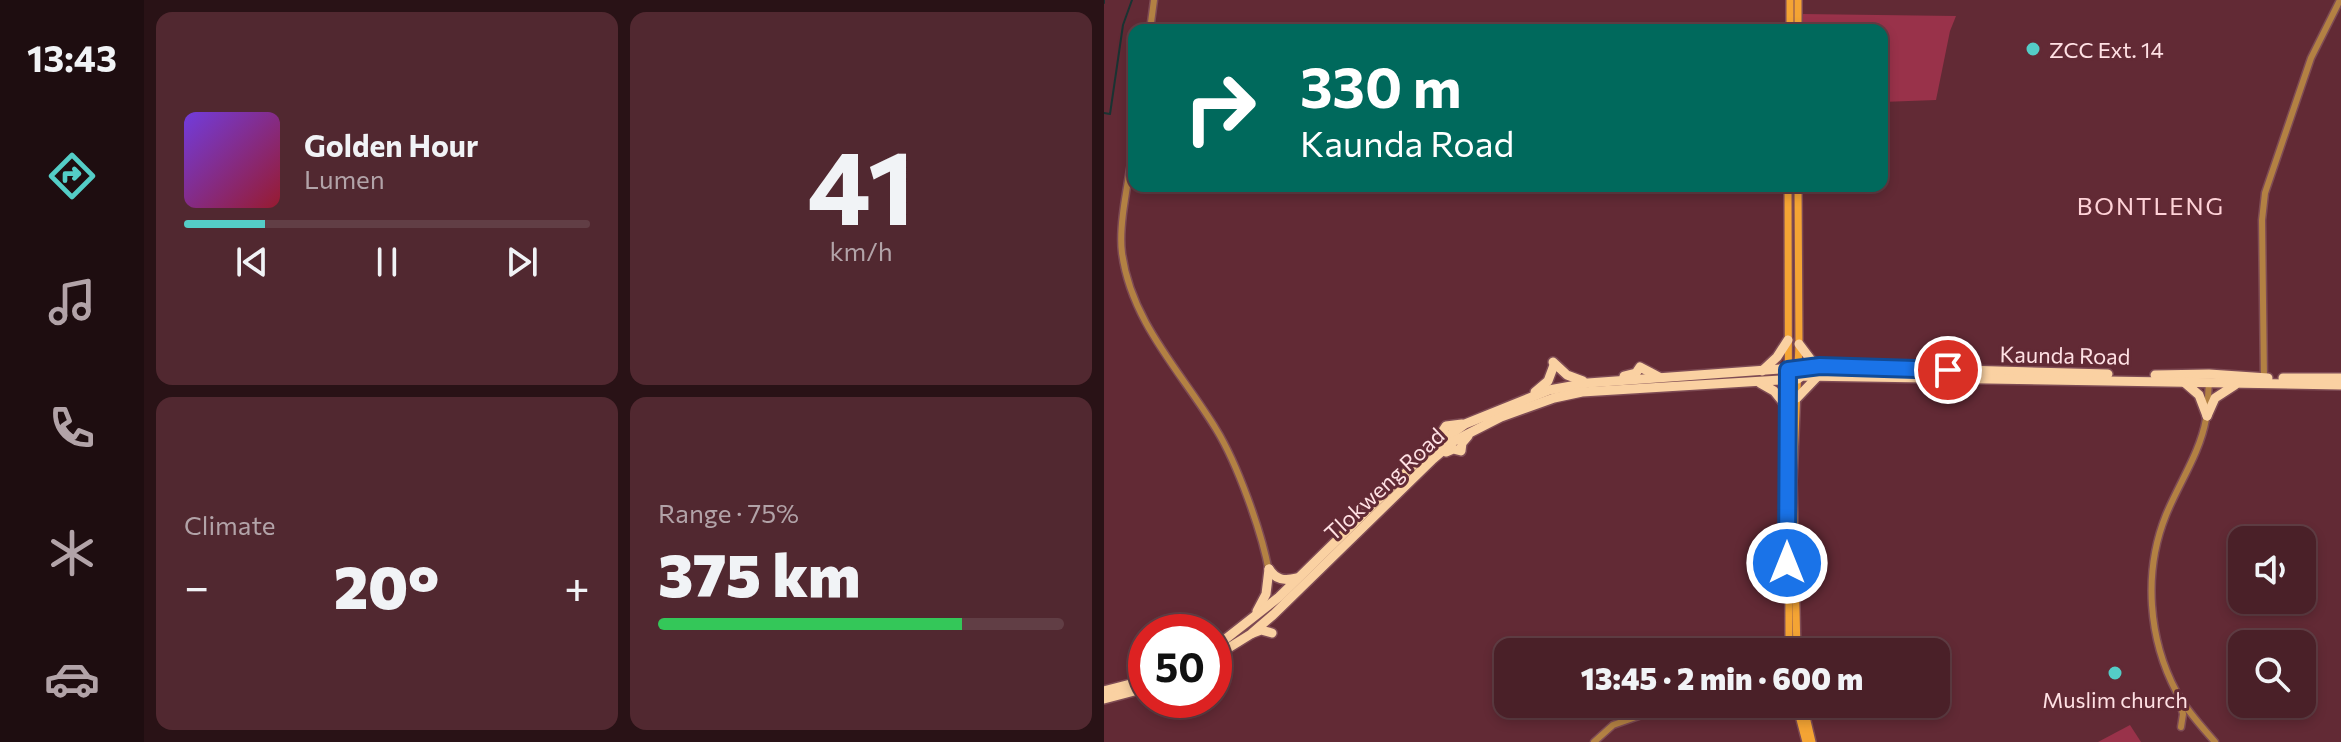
<!DOCTYPE html>
<html lang="en">
<head>
<meta charset="utf-8">
<style>
  body { margin:0; font-family:Commissioner,sans-serif; background:#512830; color:#f1f3f6; height:100vh; display:flex; flex-direction:column; font-size:30px; white-space:nowrap }
  * { box-sizing:border-box; margin:0 }
  p { font-size:26px; color:#b2a3a8 }
  .icon { flex:none; width:44px; height:44px; fill:none; stroke:currentColor; stroke-width:2; stroke-linecap:round; stroke-linejoin:round }
  .map { position:relative; flex:1; overflow:hidden }
  .sheet { display:flex; flex-direction:column; gap:12px; padding:12px; background:#291216; width:960px }
  .sheet>* { flex:none }
  .top-card { position:absolute; left:24px; top:24px; width:760px; height:168px; border-radius:16px; box-shadow:0 4px 12px #0003,0 0 0 2px #613e45; background:#00695c; color:#fff; overflow:hidden }
  .fabs { position:absolute; left:1124px; top:526px; display:grid; gap:16px }
  .fabs a { display:grid; place-items:center; width:88px; height:88px; border-radius:16px; background:#4a2028; box-shadow:0 4px 12px #0003,0 0 0 2px #613e45; font-size:40px }
  .speed { position:absolute; left:24px; top:614px; display:flex; gap:16px; font-size:40px; font-weight:700; text-align:center }
  .speed>* { display:grid; place-content:center; width:104px; height:104px; border-radius:50%; background:#4a2028; box-shadow:0 4px 12px #0003,0 0 0 2px #613e45; line-height:1 }
  .speed .limit { border:12px solid #d22; background:#fff; color:#111 }
  .pin { position:absolute; display:grid; place-items:center; width:68px; height:68px; color:#fff; margin:-34px; border:4px solid #fff; border-radius:50%; box-shadow:0 2px 8px #0007 }
  .me { position:absolute; width:88px; margin:-44px; rotate:0deg; stroke-linejoin:round; filter:drop-shadow(0 0 6px #0008) }
  .turn { display:flex; align-items:center; gap:28px; height:168px; padding:0 40px; font-size:36px }
  .turn .icon { width:104px; height:104px; stroke-width:2.5 }
  .turn b { display:block; font-size:56px; line-height:68px }
  .big { font-size:60px; font-weight:800; line-height:1.1 }
  .sheet .card { flex:1; display:flex; flex-direction:column; justify-content:center; gap:12px; min-width:0; padding:0 28px; border-radius:16px; background:#512830 }
  .sheet .dial { align-items:center; gap:0 }
  .dial b { font-size:104px; line-height:1 }
  .song { display:flex; align-items:center; gap:24px }
  .cover { width:96px; height:96px; border-radius:12px; background:linear-gradient(135deg,hsl(260 70% 55%),hsl(350 70% 35%)) }
  .played { height:8px; border-radius:4px; background:linear-gradient(90deg,#54cdc7 20%,#613e45 20%) }
  .keys { display:flex; justify-content:space-around; direction:ltr }
  .heat { display:flex; justify-content:space-between; align-items:center; font-size:44px; direction:ltr }
  .charge { height:12px; border-radius:6px; background:linear-gradient(90deg,#34c759 75%,#613e45 0) }
  .sheet .tiles { flex:1; display:grid; gap:12px; grid-template-columns:repeat(2,1fr) }
  .trip { position:absolute; left:390px; top:638px; width:456px; height:80px; border-radius:16px; background:#4a2028; box-shadow:0 4px 12px #0003,0 0 0 2px #613e45; font-weight:800; line-height:80px; text-align:center }
  main { display:flex; flex:1; min-height:0 }
  .dock { display:flex; flex-direction:column; width:144px; justify-content:space-around; align-items:center; background:#1e0d10; color:#b2a3a8 }
  .dock .icon { width:56px; height:56px }
  .dock .on { color:#54cdc7 }
  .dock b { font-size:36px; color:#f1f3f6 }
  .map>svg:first-child { display:block }
</style>
</head>
<body>
<main>
<nav class="dock">
<b>13:43</b>
<svg class="icon on" aria-label="directions" viewBox="0 0 24 24"><path d="M12 3l9 9-9 9-9-9zM9 14v-3h6M13 9l2 2-2 2"/></svg>
<svg class="icon" aria-label="music" viewBox="0 0 24 24"><path d="M9 18V5l10-2v13"/><circle cx="6" cy="18" r="3"/><circle cx="16" cy="16" r="3"/></svg>
<svg class="icon" aria-label="phone" viewBox="0 0 24 24"><path d="M5 4h4l2 5-3 2q2 4 5 5l2-3 5 2v4C11 20 4 13 5 4z"/></svg>
<svg class="icon" aria-label="climate" viewBox="0 0 24 24"><path d="M12 3v18M4 7l16 10M4 17L20 7"/></svg>
<svg class="icon" aria-label="car" viewBox="0 0 24 24"><path d="M5 17H2v-5l4-1 3-4h7l3 4 3 1v5h-3M9 17h6M6 11h13"/><circle cx="7" cy="17" r="2"/><circle cx="17" cy="17" r="2"/></svg>
</nav>
<section class="sheet">
<div class="tiles">
<div class="card">
<div class="song"><i class="cover"></i><div><b>Golden Hour</b><p>Lumen</p></div></div>
<div class="played"></div>
<div class="keys"><svg class="icon" aria-label="previous" viewBox="0 0 24 24"><path d="M18 5L8 12l10 7zM5 5v14"/></svg><svg class="icon" aria-label="pause" viewBox="0 0 24 24"><path d="M8 5v14M16 5v14"/></svg><svg class="icon" aria-label="next" viewBox="0 0 24 24"><path d="M6 5l10 7-10 7zM19 5v14"/></svg></div>
</div>
<div class="card dial"><b>41</b><p>km/h</p></div>
<div class="card"><p>Climate</p>
<div class="heat"><a>−</a><b class="big">20°</b><a>+</a></div>
</div>
<div class="card"><p>Range · 75%</p><b class="big">375 km</b><div class="charge"></div></div>
</div>
</section>
<div class="map">
<svg width="1237" height="742" viewBox="0 0 1237 742">
  <rect width="100%" height="100%" fill="#622a35"/>
  <!-- green -->
  <g fill="#99324a">
    <polygon points="698,14 852,16 846,31 832,100 778,102 778,30 700,30"/>
    <polygon points="1026,725 1037,742 994,742"/>
  </g>
  <g fill="none" stroke-linecap="round" stroke-linejoin="round">
    <!-- stream -->
    <g stroke="#193332" stroke-width="2">
      <polyline points="0,3 0,0"/>
      <polyline points="0,113 6,114 19,25 28,0"/>
    </g>
    <!-- tertiary casing -->
    <g stroke="#7e4b54" stroke-width="9">
      <g id="tertiary">
        <polyline points="46,30 50,0"/>
        <path d="M 30,144 C 26,175 14,223 18,253 C 27,322 78,373 112,429 C 133,463 158,532 165,572"/>
        <polyline points="1160,380 1158,220 1161,193 1207,58 1236,0"/>
        <path d="M 1105,382 C 1104,394 1104,407 1102,419 C 1096,453 1075,483 1062,515 C 1039,572 1044,639 1073,693 C 1083,711 1098,727 1111,742"/>
        <polyline points="1075,699 1079,714 1077,727"/>
        <polyline points="490,742 509,725 569,704"/>
      </g>
    </g>
    <!-- secondary casing -->
    <g stroke="#7e4b54" stroke-width="10">
      <g id="secondary">
        <polyline points="686,30 686,0"/>
        <polyline points="694,30 694,0"/>
        <polyline points="684,186 685,652"/>
        <polyline points="693,652 689,481 695,344 694,186"/>
        <polyline points="692,704 702,742"/>
        <polyline points="699,704 708,742"/>
      </g>
    </g>
    <!-- primary casing -->
    <g stroke="#7e4b54" stroke-width="12">
      <g id="primary">
        <polyline points="695,344 707,360 716,366"/>
        <polyline points="449,362 463,375 479,381"/>
        <polyline points="658,371 673,357 684,340"/>
        <polyline points="1051,375 1105,374 1164,378"/>
        <polyline points="520,376 532,373 536,367 555,377"/>
        <polyline points="1179,378 1237,378"/>
        <polyline points="1080,382 1095,395 1103,416"/>
        <polyline points="656,383 670,391 683,407"/>
        <polyline points="431,392 444,381 450,365"/>
        <polyline points="693,398 714,376"/>
        <polyline points="1103,416 1111,398 1131,385"/>
        <polyline points="333,440 342,426 358,424"/>
        <polyline points="342,452 349,449 357,451 358,443 364,436"/>
        <path d="M 165,569 C 172,580 180,581 193,578"/>
        <polyline points="153,611 162,594 165,569"/>
        <polyline points="149,633 157,630 168,633"/>
        <polyline points="110,648 175,597 326,449 361,424 445,390 484,383 716,366 1004,374"/>
        <polyline points="110,657 147,634 169,615 329,459 350,441 397,417 450,398 478,392 694,379 698,376 1237,385"/>
        <polyline points="0,691 42,680"/>
        <polyline points="0,699 42,688"/>
      </g>
    </g>
    <!-- tertiary -->
    <use href="#tertiary" stroke="#b38143" stroke-width="6"/>
    <!-- secondary -->
    <use href="#secondary" stroke="#f4a434" stroke-width="7"/>
    <!-- primary -->
    <use href="#primary" stroke="#fad1a2" stroke-width="9"/>
  </g>
  <g fill="none" stroke-linecap="round" stroke-linejoin="round">
    <!-- route casing -->
    <g stroke="#114b97" stroke-width="20">
      <polyline id="route" points="683,563 684,370 716,366 844,370"/>
    </g>
    <!-- route -->
    <use href="#route" stroke="#1a73e8" stroke-width="14"/>
  </g>
  <!-- markers -->
  <g fill="#54cdc7" stroke="#622a35" stroke-width="3">
    <circle cx="929" cy="49" r="8"/>
    <circle cx="1011" cy="673" r="8"/>
  </g>
  <g text-anchor="middle" dominant-baseline="central" stroke-width="6" stroke-linejoin="round" paint-order="stroke">
    <!-- poi labels -->
    <g font-size="22" fill="#ffe1e4" stroke="#622a35" text-anchor="start">
      <text x="945" y="49">ZCC Ext. 14</text>
      <text x="1011" y="699" text-anchor="middle">Muslim church</text>
    </g>
    <!-- street labels -->
    <g font-size="22" fill="#ffe1e4" stroke="#622a35">
      <text transform="translate(961 355) rotate(1)">Kaunda Road</text>
      <text transform="translate(280 484) rotate(-43)">Tlokweng Road</text>
    </g>
    <!-- neighbourhood labels -->
    <g font-size="24" letter-spacing="2" fill="#ffd3d8" stroke="#622a35">
      <text x="1047" y="205">BONTLENG</text>
    </g>
  </g>
</svg>
<div class="fabs">
<a><svg class="icon" aria-label="sound" viewBox="0 0 24 24"><path d="M4 9h4l5-4v14l-5-4H4zM17 9q2 3 0 6"/></svg></a>
<a><svg class="icon" aria-label="search" viewBox="0 0 24 24"><circle cx="10" cy="10" r="6"/><path d="M15 15l6 6"/></svg></a>
</div>
<div class="speed"><div class="limit">50</div></div>
<div class="pin" style="left:844px;top:370px;background:#d93025"><svg class="icon" aria-label="arrive" viewBox="0 0 24 24"><path d="M6 21V4h12l-3 4 3 4H6"/></svg></div>
<svg class="me" style="left:683px;top:563px" viewBox="-20 -20 40 40"><circle r="17" fill="#1a73e8" stroke="#fff" stroke-width="3"/><path d="M0-11L8 9 0 5-8 9z" fill="#fff"/></svg>
<div class="trip">13:45 · 2 min · 600 m</div>
<div class="top-card">
<div class="turn"><svg class="icon" aria-label="right" viewBox="0 0 24 24"><path d="M7 20v-9h11M14 6l5 5-5 5"/></svg><div><b>330 m</b>Kaunda Road</div></div>
</div>
</div>
</main>
</body>
</html>
